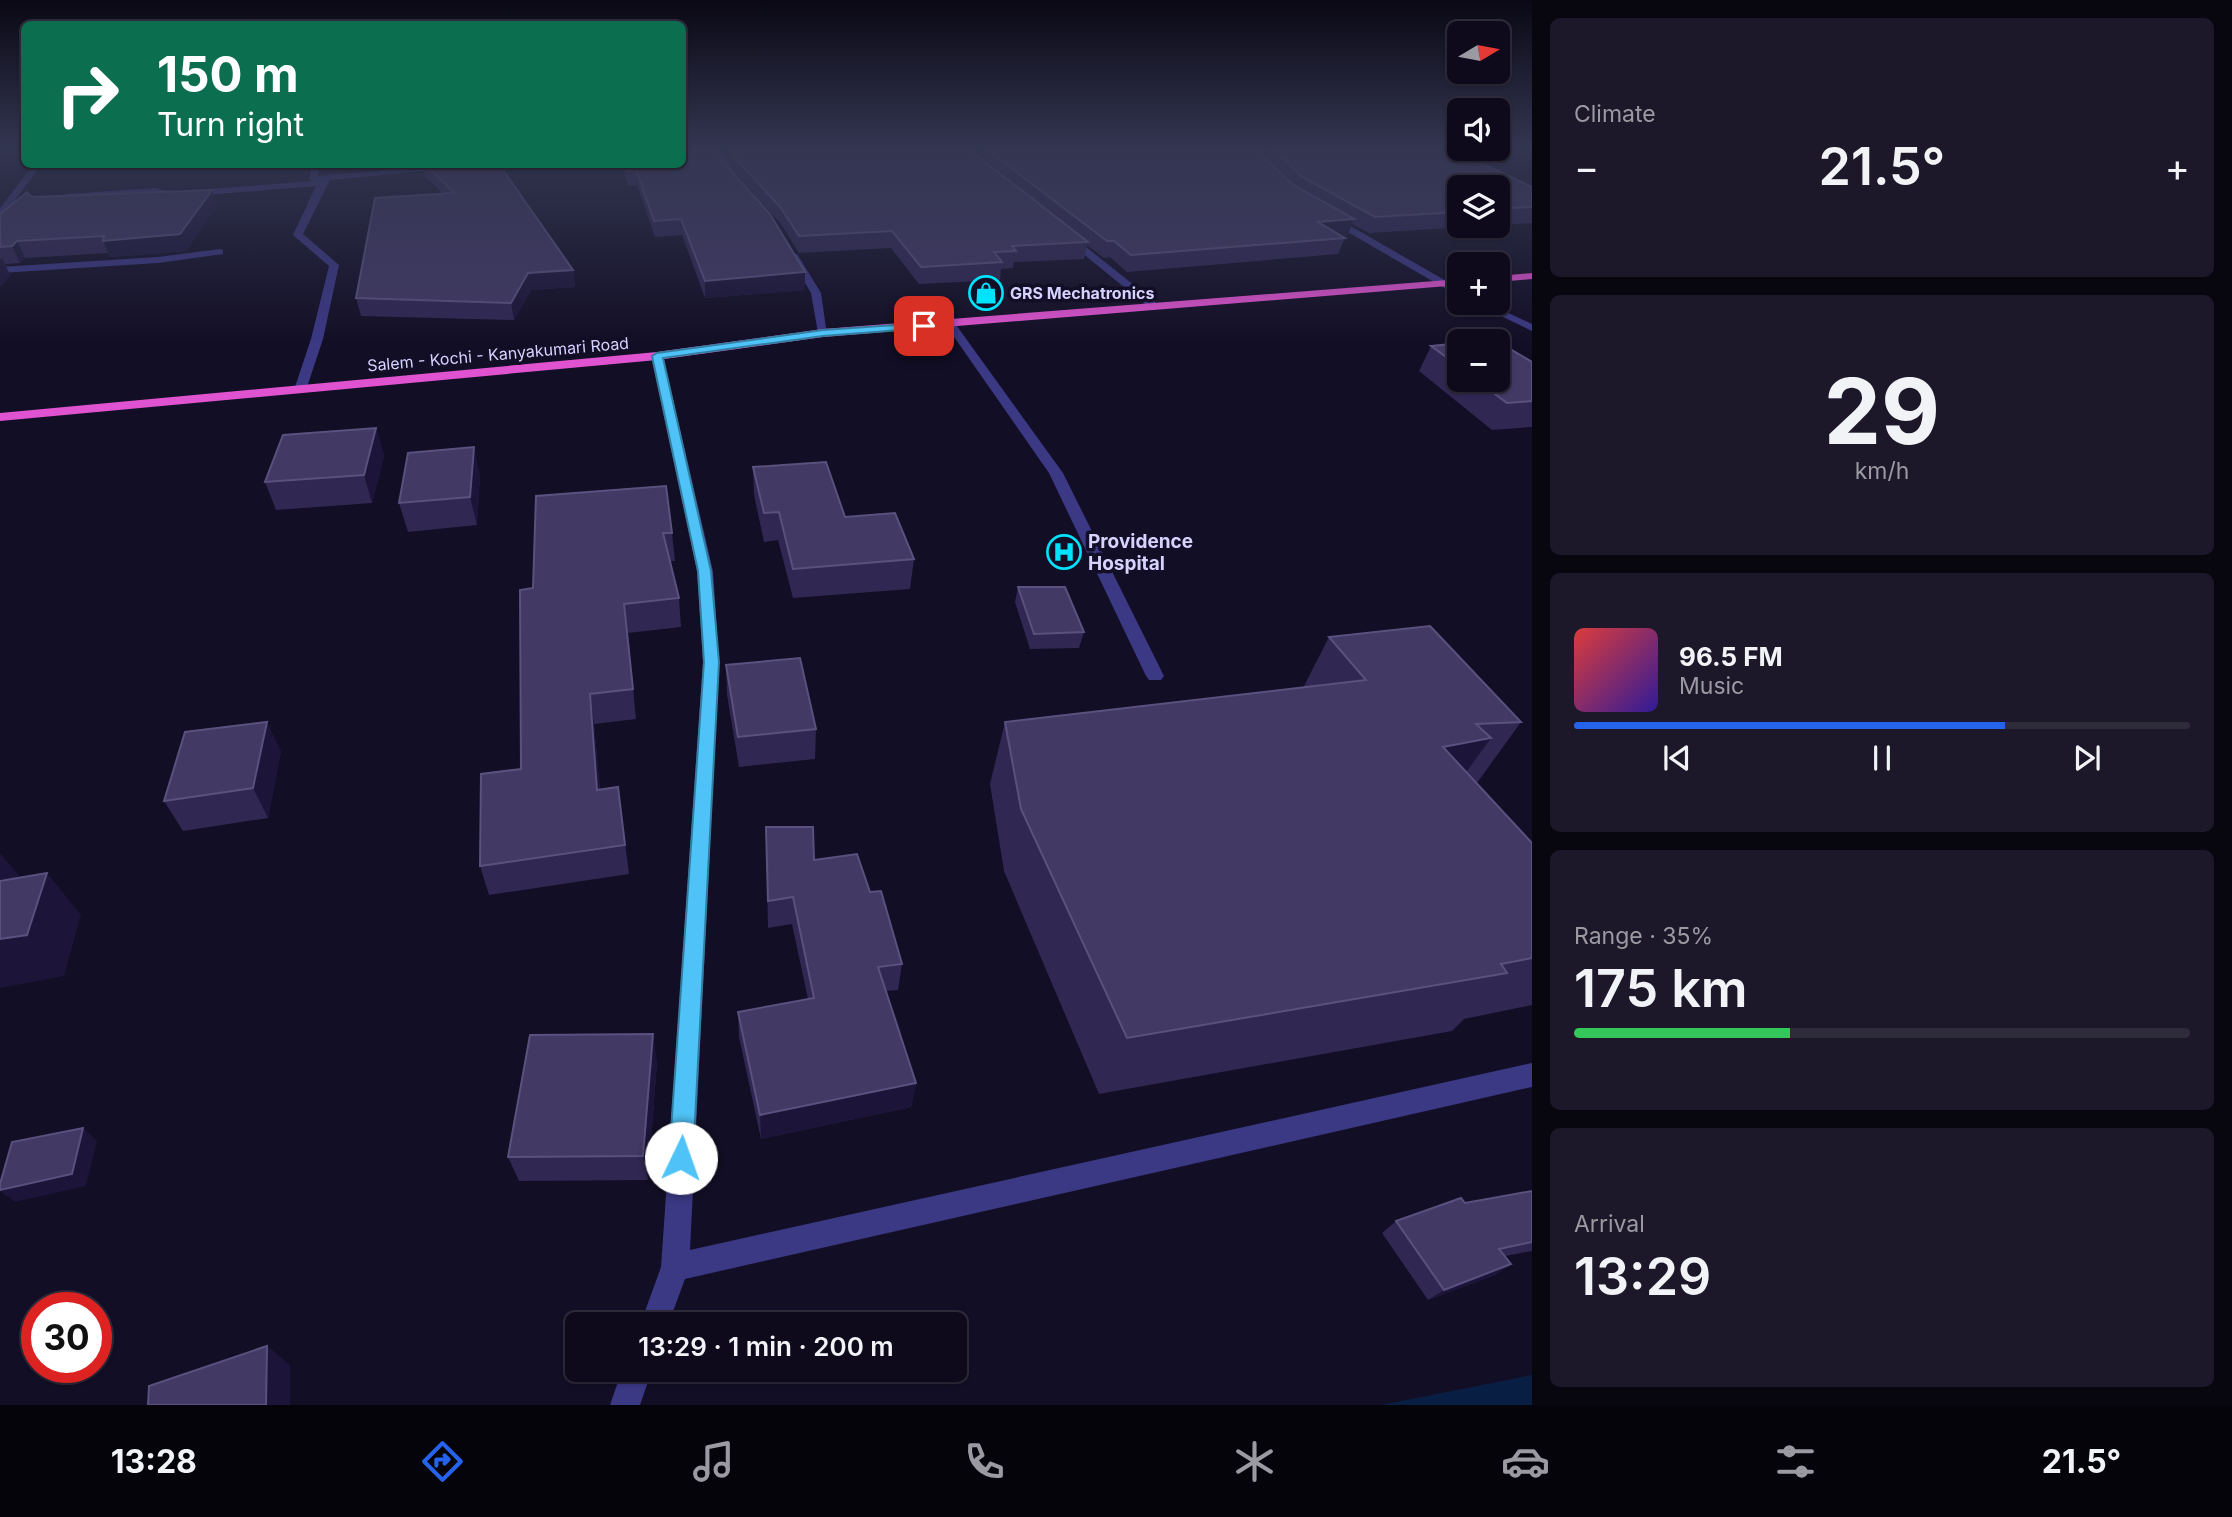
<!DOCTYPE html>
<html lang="en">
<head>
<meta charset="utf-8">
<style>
  body { margin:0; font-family:Inter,sans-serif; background:#1c1829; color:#f1f3f6; height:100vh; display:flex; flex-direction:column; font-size:26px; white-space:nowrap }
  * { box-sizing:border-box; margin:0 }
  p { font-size:23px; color:#9b9aa3 }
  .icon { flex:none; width:38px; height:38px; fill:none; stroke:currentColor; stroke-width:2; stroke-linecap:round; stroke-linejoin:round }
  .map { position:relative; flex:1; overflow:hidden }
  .side { display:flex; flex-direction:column; gap:18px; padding:18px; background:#08060f; width:700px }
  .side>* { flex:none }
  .guide { position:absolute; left:21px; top:21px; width:665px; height:147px; border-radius:10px; box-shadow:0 2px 5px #0004,0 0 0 2px #2e2b3b; background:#0b6e4f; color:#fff; overflow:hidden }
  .needle { width:46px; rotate:80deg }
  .buttons { position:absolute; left:1447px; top:21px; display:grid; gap:14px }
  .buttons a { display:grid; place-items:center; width:63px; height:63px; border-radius:10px; background:#0e0a1c; box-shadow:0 2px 5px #0004,0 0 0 2px #2e2b3b; font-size:35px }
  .speed { position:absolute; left:21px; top:1292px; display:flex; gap:14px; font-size:35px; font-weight:700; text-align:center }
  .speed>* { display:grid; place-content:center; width:91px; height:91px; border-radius:50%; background:#0e0a1c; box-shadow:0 2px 5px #0004,0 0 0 2px #2e2b3b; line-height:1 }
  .speed .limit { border:10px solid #d22; background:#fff; color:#111 }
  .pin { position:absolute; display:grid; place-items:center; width:60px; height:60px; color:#fff; margin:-30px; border-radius:14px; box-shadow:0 4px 10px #0006 }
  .me { position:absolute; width:77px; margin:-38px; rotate:3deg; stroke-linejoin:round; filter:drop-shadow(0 0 5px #0008) }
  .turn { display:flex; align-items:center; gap:24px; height:147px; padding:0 21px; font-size:32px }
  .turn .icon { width:91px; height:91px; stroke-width:2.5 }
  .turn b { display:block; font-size:49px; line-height:60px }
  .big { font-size:52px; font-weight:600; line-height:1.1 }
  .side .card { flex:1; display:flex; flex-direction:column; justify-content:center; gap:10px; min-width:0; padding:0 24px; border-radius:10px; background:#1c1829 }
  .side .dial { align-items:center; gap:0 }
  .dial b { font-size:91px; line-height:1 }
  .song { display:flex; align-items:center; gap:21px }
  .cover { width:84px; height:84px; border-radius:10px; background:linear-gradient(135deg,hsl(0 70% 55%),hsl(250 70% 35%)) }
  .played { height:7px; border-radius:4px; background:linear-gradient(90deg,#2563eb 70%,#2e2b3b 70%) }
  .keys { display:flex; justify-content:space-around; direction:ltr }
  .heat { display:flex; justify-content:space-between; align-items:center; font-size:38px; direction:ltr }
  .charge { height:10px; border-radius:5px; background:linear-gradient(90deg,#34c759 35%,#2e2b3b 0) }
  .trip { position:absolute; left:565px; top:1312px; width:402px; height:70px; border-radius:10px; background:#0e0a1c; box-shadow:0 2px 5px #0004,0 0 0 2px #2e2b3b; font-weight:600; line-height:70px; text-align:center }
  .tab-bar { display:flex; height:112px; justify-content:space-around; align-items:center; background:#06040b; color:#9b9aa3 }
  .tab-bar .icon { width:49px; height:49px }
  .tab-bar .selected { color:#2563eb }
  .tab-bar b { font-size:32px; color:#f1f3f6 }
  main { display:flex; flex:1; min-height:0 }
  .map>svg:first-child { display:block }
</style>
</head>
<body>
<main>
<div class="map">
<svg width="1532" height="1405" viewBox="0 0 1532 1405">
  <rect width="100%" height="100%" fill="#120e25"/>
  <!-- water -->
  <polygon fill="#091e43" points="1532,1375 1532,1405 1381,1405"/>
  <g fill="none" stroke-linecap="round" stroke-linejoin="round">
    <!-- service -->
    <polygon fill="#3b3884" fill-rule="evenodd" points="950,321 954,322 1063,473 1164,676 1161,680 1149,680 1146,676 1049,473 945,324"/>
    <!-- minor -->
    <g fill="#3b3884" fill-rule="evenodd">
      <polygon points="714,146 722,146 741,187 735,187 725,175"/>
      <polygon points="34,164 42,164 15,200 38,197 42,200 11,205 0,217 0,208"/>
      <polygon points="313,164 321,164 318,176 457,164 495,164 330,180 303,234 339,265 323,339 307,387 301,391 295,387 311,339 329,266 293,235 316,186 170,198 155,194 66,200 62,197 66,194 155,188 170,192 313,181 309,179"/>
      <polygon points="1327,216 1333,216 1460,289 1460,297 1327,220"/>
      <polygon points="1065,235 1071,235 1159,305 1159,309 1151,309 1065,239"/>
      <polygon points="220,249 223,250 223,254 158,263 0,273 0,267 158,257"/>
      <polygon points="791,254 797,254 821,293 827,335 818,333 811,293 789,256"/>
      <polygon points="1474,303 1487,303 1532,324 1532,331"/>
      <polygon points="657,353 663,356 713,571 719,662 690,1250 1532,1063 1532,1087 685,1279 668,1325 640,1325 661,1267 703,662 697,571 651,356"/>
      <polygon points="622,1370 652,1370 640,1405 610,1405"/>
    </g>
    <!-- trunk -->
    <g fill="#e053d0" fill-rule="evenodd">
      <polygon points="1532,273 1532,279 1498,282 1498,276"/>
      <polygon points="1460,279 1460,285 823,337 657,360 0,421 0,413 657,352 823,329"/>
    </g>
  </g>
  <!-- wall -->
  <g fill="#302753">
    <polygon points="724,146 980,146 973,149 976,155 983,160 981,155 982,146 1445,146 1532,187 1532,223 1498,225 1498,187 1460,187 1460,226 1484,226 1369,233 1352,224 1348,235 1342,236 1345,238 1338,254 1127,272 1110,257 1104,258 1087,245 1084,259 1014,262 1013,268 1001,269 1000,280 919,284 891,248 799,253 781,224 735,173"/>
    <polygon points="723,162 805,290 705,298 682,235 655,237 637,185 628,185 622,164 682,164"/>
    <polygon points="423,164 499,164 573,270 575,287 531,290 514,320 361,316 356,298 443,194 425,176"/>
    <polygon points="212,190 217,206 186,251 110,257 108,253 25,258 20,263 5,264 10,275 0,287 0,214 32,197"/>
    <polygon points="1460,343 1460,380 1498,380 1532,362 1532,427 1492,430 1419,371 1431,346"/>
    <polygon points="376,428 384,456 372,503 276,510 265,482"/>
    <polygon points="753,467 845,517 914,559 910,589 793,598 778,540 764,542 754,495"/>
    <polygon points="480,475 477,525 408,532 399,503"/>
    <polygon points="536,496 672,533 675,561 670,561 679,598 681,627 628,633 636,719 594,724 600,790 618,787 629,874 489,895 480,866 521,769 533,588"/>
    <polygon points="1018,587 1084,632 1079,648 1030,649 1015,602"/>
    <polygon points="1329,637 1521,722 1477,783 1532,843 1532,1005 1464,1019 1452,1031 1099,1094 1004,871 990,784 1005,722 1303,688"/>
    <polygon points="726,665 816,729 815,759 739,767 727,695"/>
    <polygon points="281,751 268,818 183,831 164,801"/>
    <polygon points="766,827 814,860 870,892 902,964 898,990 886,991 916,1083 911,1107 761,1139 739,1037 738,1012 808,999 792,924 768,928"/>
    <polygon points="657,1061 648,1180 519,1181 508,1157"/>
    <polygon points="1532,1191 1532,1251 1505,1256 1511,1264 1495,1275 1428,1300 1382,1233 1396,1221 1465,1203"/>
  </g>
  <!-- shaded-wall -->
  <g fill="#1c1539">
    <polygon points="212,190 217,206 186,251 110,257 103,241"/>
    <polygon points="1354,219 1348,235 1312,238 1318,222"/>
    <polygon points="17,241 25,258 20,263 12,246"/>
    <polygon points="2,258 10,275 0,287 0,260"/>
    <polygon points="573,270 575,287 531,290 514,320 511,303 528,273"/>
    <polygon points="805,272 805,290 705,298 705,281"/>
    <polygon points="376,428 384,456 372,503 364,475"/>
    <polygon points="474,447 480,475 477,525 470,497"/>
    <polygon points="624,604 628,633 636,719 633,689"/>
    <polygon points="590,694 594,724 602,819 597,790"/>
    <polygon points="267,722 281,751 268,818 253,788"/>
    <polygon points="1491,738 1446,800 1443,747"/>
    <polygon points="0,853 27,885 0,912"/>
    <polygon points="47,873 81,915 64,976 0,988 0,939"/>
    <polygon points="653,1034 657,1061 648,1180 643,1156"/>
    <polygon points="916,1083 911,1107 761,1139 760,1115"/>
    <polygon points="83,1128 97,1141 86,1186 15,1202 0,1191 0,1190"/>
    <polygon points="1511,1264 1495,1275 1428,1300 1444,1290"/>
    <polygon points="267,1346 290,1365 290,1405 266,1405"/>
  </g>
  <!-- building -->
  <g fill="#423965" stroke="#59517e" stroke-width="2">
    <polygon points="682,146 717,146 723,162 770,214 805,272 705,281 681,219 654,221 636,170 626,170 625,164 682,164"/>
    <polygon points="730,146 972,146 976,155 1088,242 1012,246 1016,251 994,252 1002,262 921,267 892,231 799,236 781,208 735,158"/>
    <polygon points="985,146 1252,146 1292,184 1354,219 1318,222 1345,238 1131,255 1114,241 1107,241 986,149"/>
    <polygon points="1269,146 1445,146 1532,187 1532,207 1498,209 1498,187 1460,187 1460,212 1375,217 1302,177"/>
    <polygon points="425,164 499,164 573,270 528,273 511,303 356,298 375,198 454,193"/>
    <polygon points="212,190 180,234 103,241 104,236 17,241 12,246 0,247 0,214 27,192 32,197"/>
    <polygon points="1495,340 1532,362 1532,401 1507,403 1476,380 1498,380 1498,341 1478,341"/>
    <polygon points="1460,343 1460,367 1431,346"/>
    <polygon points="376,428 364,475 265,482 283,435"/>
    <polygon points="474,447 470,497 399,503 408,453"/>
    <polygon points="826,462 845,517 895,513 914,559 793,569 779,512 764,513 753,467"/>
    <polygon points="666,486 672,533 663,533 679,598 624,604 633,689 590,694 597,790 618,787 625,845 480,866 481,774 521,769 520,590 533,588 536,496"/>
    <polygon points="1018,587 1065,587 1084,632 1034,634"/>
    <polygon points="1430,626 1521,722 1476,724 1491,738 1443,747 1532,843 1532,958 1501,964 1507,973 1127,1038 1021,809 1005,722 1366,680 1329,637"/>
    <polygon points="800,658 816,729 738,737 726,665"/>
    <polygon points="267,722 253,788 164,801 185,732"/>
    <polygon points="766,827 813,827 814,860 857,854 870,892 881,891 902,964 878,967 916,1083 760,1115 738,1012 814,998 793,897 768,901"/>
    <polygon points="47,873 27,935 0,939 0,881"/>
    <polygon points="653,1034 643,1156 508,1157 530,1035"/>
    <polygon points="83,1128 72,1174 0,1190 0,1184 12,1142"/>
    <polygon points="1532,1191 1532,1242 1499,1249 1511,1264 1444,1290 1396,1221 1461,1198 1465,1203"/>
    <polygon points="267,1346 266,1405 148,1405 149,1386"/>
  </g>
  <!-- sky -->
  <linearGradient id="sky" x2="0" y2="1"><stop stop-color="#0a0814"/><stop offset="0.43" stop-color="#333651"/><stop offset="1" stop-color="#333651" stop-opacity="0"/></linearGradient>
  <rect width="1532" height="343" fill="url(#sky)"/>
  <!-- route -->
  <polygon fill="#4fc3f7" stroke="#337fa1" stroke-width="2" points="924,323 929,326 927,328 823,336 663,358 711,571 719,662 693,1158 689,1167 681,1170 673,1167 669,1158 704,662 698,571 652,356 657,353 823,330"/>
  <!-- icons -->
  <defs>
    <g id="shop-ring" transform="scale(1.75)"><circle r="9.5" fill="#120e25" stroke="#00e3fd" stroke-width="1.5"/><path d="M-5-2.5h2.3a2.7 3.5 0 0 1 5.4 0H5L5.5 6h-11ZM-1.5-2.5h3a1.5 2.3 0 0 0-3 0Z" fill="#00e3fd"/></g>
    <g id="hospital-ring" transform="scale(1.75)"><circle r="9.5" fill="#120e25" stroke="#00e3fd" stroke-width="1.5"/><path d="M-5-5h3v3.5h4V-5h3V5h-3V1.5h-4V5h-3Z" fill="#00e3fd"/></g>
  </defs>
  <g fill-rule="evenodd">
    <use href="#shop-ring" x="986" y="293"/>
    <use href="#hospital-ring" x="1064" y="552"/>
  </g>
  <g text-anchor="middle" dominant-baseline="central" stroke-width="7" stroke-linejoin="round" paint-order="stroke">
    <!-- far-poi labels -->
    <g font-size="16" font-weight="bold" fill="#d7d2ff" stroke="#120e25" text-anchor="start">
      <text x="1010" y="293">GRS Mechatronics</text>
    </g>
    <!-- far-street labels -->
    <g font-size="16" fill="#d7d2ff" stroke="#120e25">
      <text transform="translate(498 354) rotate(-5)">Salem - Kochi - Kanyakumari Road</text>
    </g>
    <!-- poi labels -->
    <g font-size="19" font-weight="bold" fill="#d7d2ff" stroke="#120e25" text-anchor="start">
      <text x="1088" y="541">Providence<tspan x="1088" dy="22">Hospital</tspan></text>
    </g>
  </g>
</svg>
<div class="buttons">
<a><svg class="needle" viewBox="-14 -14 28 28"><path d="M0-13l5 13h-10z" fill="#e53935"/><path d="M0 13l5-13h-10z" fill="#9b9aa3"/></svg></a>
<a><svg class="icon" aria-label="sound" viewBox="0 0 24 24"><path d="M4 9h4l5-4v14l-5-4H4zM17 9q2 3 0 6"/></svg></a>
<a><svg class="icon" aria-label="layers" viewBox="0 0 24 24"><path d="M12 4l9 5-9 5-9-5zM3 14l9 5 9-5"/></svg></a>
<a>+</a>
<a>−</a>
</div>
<div class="speed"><div class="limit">30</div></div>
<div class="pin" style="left:924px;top:326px;background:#d93025"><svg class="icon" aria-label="arrive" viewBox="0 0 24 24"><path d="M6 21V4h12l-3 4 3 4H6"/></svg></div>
<svg class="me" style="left:681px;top:1158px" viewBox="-20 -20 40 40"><circle r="19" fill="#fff"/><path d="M0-13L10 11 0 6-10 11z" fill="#4fc3f7"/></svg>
<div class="trip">13:29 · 1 min · 200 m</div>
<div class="guide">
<div class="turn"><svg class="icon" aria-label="right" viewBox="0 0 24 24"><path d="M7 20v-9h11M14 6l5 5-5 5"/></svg><div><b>150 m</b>Turn right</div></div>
</div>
</div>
<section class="side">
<div class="card"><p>Climate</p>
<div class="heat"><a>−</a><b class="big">21.5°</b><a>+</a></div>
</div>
<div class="card dial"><b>29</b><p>km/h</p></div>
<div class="card">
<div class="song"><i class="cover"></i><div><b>96.5 FM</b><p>Music</p></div></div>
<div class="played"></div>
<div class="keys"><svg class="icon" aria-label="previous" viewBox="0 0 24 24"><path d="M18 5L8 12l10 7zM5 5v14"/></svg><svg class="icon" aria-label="pause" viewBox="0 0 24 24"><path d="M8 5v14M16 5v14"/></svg><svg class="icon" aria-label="next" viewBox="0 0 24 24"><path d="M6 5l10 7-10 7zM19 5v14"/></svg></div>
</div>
<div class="card"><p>Range · 35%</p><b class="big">175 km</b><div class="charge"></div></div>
<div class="card"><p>Arrival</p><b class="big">13:29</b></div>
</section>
</main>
<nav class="tab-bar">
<b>13:28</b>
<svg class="icon selected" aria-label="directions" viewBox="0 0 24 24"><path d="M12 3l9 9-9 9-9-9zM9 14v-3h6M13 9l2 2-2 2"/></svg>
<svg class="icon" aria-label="music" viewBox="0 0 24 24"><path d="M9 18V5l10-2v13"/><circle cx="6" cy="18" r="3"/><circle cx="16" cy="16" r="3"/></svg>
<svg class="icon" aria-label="phone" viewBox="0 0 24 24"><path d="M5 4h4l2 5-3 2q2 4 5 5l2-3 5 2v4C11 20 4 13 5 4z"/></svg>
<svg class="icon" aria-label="climate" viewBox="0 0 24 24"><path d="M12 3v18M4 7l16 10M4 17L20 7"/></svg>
<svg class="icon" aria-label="car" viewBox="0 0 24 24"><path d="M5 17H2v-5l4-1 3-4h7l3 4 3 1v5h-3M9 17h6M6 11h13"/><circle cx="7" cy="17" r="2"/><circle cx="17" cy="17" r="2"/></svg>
<svg class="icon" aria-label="filters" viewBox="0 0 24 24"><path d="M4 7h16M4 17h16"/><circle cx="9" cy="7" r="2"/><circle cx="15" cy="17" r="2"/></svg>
<b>21.5°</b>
</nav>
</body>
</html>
